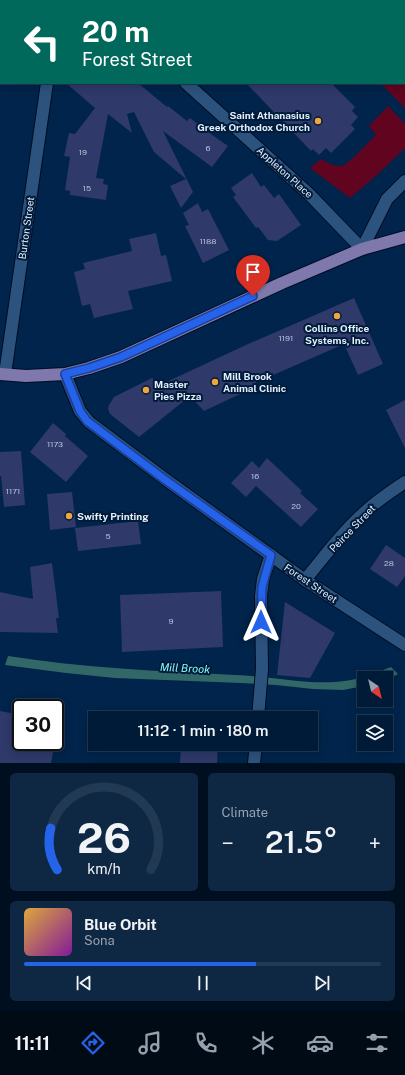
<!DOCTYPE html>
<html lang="en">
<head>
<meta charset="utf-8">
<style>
  body { margin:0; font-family:"Public Sans",sans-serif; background:#0e2843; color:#f1f3f6; height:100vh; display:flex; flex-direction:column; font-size:15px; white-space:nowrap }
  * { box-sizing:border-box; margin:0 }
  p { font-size:13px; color:#95a1ae }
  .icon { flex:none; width:22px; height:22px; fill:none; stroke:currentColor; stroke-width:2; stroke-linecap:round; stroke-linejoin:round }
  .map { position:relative; height:763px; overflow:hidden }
  .sheet { display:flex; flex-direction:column; gap:10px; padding:10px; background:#000f1f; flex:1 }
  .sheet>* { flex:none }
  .top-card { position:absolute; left:0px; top:0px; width:405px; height:84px; box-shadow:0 2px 10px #0003,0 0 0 1px #223953; background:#00695c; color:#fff; overflow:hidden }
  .needle { width:26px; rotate:145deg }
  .fabs { position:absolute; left:357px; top:671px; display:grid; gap:8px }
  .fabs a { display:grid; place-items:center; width:36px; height:36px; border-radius:0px; background:#001b38; box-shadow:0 2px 10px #0003,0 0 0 1px #223953; font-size:20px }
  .speed { position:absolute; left:12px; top:699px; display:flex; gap:8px; font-size:20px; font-weight:700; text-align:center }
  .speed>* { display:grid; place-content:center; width:52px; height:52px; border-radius:50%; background:#001b38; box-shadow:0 2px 10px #0003,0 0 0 1px #223953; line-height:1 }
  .speed .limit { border:2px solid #111; border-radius:6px; background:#fff; color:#111 }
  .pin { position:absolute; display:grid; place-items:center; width:34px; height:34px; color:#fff; margin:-41px -17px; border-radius:50% 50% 50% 0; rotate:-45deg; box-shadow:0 0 4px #0007 }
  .pin .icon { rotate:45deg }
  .me { position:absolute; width:44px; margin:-22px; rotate:0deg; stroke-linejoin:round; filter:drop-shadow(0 0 3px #0008) }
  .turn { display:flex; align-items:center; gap:14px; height:84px; padding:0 16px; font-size:18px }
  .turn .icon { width:52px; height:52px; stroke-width:2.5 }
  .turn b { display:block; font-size:28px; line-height:34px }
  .big { font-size:30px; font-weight:600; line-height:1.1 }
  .sheet .card { flex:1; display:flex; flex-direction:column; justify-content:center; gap:6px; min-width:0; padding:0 14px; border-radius:6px; background:#0e2843 }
  .sheet .dial { align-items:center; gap:0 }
  .dial svg { height:104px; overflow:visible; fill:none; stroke:#223953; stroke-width:7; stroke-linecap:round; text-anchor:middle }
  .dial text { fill:#f1f3f6; stroke:none }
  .song { display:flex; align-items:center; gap:12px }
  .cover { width:48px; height:48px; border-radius:6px; background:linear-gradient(135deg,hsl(40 70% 55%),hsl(290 70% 35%)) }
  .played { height:4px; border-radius:2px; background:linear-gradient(90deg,#2563eb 65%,#223953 65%) }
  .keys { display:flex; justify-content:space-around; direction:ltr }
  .heat { display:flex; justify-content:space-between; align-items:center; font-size:22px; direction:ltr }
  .sheet .tiles { flex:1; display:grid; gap:10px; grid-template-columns:1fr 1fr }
  .card:last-child { grid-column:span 2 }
  .trip { position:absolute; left:88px; top:711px; width:230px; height:40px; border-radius:0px; background:#001b38; box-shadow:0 2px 10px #0003,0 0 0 1px #223953; font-weight:600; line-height:40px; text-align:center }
  .menu { display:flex; height:64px; justify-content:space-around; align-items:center; background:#000b16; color:#95a1ae }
  .menu .icon { width:28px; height:28px }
  .menu .on { color:#2563eb }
  .menu b { font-size:18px; color:#f1f3f6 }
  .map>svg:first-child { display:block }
</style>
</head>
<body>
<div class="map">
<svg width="405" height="763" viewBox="0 0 405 763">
  <rect width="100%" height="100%" fill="#00244b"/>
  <!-- green -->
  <g fill="#610420">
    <polygon points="387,0 405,0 405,108 380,83 404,83 404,1 386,1"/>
    <polygon points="388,106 405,124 405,148 378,174 350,198 310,168 321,159 332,165 343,166 353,158 376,135 369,126"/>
  </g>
  <!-- water -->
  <path fill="#316867" d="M 8,656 C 83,668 159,671 235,675 C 268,676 302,684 335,682 C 355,681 373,674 391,667 L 398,674 L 386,680 L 386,678 L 364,678 L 364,686 L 343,690 L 313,689 L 276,685 L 241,683 L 115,678 L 66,673 L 5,665 Z"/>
  <!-- building -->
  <g fill="#2f396a">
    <polygon points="66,83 138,83 167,107 168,106 187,121 190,118 208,132 228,146 212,167 163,131 193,192 181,208 170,186 186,179 154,152 134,112 127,114 132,133 108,114 96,178 104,179 103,184 108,185 106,200 70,195 70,191 65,190 70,157 64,156 69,133 75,134 95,108"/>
    <polygon points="246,83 331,83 355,107 352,111 358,117 351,125 355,129 331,153 326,148 319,155 313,149 311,151"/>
    <polygon points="252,173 261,187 264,185 274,198 279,194 301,225 277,241 268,240 258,227 256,228 233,197 236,195 231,188"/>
    <polygon points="198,203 202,212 208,209 229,250 203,263 185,226 189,225 183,213"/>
    <polygon points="156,233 161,256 166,255 172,281 128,291 133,309 94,318 90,304 82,306 74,272 85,269 83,263 132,251 129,239"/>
    <polygon points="354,298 383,364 358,375 344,344 255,383 257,386 204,411 190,396 139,437 110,414 108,409 109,405 114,397 152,378 160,385 248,344"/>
    <polygon points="405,400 405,448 386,410"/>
    <polygon points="53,423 66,434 65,436 88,456 66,482 30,452"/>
    <polygon points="21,451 25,505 4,507 1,476 0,476 0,452"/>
    <polygon points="267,458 302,491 300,493 318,509 301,527 256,486 246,497 231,483 252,461 259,468"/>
    <polygon points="72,492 76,527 50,530 47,494"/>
    <polygon points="138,521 141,544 78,551 75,528"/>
    <polygon points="386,545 405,558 405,576 397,587 370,569"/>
    <polygon points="52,563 59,618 56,618 58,633 0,632 0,592 33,599 30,567"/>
    <polygon points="221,591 223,647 122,652 120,595"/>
    <polygon points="285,602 335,633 310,678 277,675"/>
    <polygon points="0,711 21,715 21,742 55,742 51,763 0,763"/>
    <polygon points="181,744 218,744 217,763 180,763"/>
  </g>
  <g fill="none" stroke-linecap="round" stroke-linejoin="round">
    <!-- minor casing -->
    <g stroke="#000d22" stroke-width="14">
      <g id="minor">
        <polyline points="82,0 83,1"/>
        <polyline points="59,1 59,0"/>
        <polyline points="186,83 309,194 362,249"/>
        <polyline points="5,374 47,83"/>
        <path d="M 305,580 C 324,557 343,531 366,511 C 378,500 392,491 405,482"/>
        <polyline points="258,718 262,669 261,596 263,579 271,555"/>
        <polyline points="254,763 256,744"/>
      </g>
    </g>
    <!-- tertiary casing -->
    <g stroke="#000d22" stroke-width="14">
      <g id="tertiary">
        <polyline points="362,249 387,199 405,181"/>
        <polyline points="65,374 80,411 89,422 165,479 305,580 405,645"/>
      </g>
    </g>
    <!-- primary casing -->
    <g stroke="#000d22" stroke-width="14">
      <polyline id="primary" points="0,374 26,376 65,374 89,368 121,357 282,283 362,249 405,237"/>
    </g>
    <!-- minor -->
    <use href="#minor" stroke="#2c537e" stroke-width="12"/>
    <!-- tertiary -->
    <use href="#tertiary" stroke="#2c537e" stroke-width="12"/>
    <!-- primary -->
    <use href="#primary" stroke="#7e78ac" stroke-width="12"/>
  </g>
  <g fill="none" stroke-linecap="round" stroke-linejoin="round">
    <!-- route casing -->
    <g stroke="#184099" stroke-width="10">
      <polyline id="route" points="253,296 121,357 89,368 65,374 80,411 87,421 164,479 271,555 262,587 261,622"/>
    </g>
    <!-- route -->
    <use href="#route" stroke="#2563eb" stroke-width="7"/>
  </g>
  <!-- markers -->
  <g fill="#efa73d" stroke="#001b39" stroke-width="1.5">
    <circle cx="318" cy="121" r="4"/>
    <circle cx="337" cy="316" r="4"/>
    <circle cx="215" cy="382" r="4"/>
    <circle cx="146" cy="390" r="4"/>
    <circle cx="69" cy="516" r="4"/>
  </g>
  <g text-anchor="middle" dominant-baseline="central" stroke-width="4" stroke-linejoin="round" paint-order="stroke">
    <!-- number labels -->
    <g font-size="8" fill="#b5c2da">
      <text x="208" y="148">6</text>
      <text x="83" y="152">19</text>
      <text x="87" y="188">15</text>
      <text x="208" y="241">1188</text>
      <text x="286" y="338">1191</text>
      <text x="55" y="444">1173</text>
      <text x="255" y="476">16</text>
      <text x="13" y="491">1171</text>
      <text x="296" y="506">20</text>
      <text x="108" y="536">5</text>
      <text x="389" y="563">28</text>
      <text x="171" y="621">9</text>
    </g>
    <!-- poi labels -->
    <g font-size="10" font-weight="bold" fill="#e2efff" stroke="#001b39" text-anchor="start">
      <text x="310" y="115" text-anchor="end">Saint Athanasius<tspan x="310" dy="12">Greek Orthodox Church</tspan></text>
      <text x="337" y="328" text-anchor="middle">Collins Office<tspan x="337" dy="12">Systems, Inc.</tspan></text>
      <text x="223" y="376">Mill Brook<tspan x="223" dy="12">Animal Clinic</tspan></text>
      <text x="154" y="384">Master<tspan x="154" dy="12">Pies Pizza</tspan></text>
      <text x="77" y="516">Swifty Printing</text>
    </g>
    <!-- street labels -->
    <g font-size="10" fill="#e2efff" stroke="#001b39">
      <text transform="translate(285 172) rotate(42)">Appleton Place</text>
      <text transform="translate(26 228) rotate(-82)">Burton Street</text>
      <text transform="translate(352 528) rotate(-46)">Peirce Street</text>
      <text transform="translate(311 583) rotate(34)">Forest Street</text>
    </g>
    <!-- water labels -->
    <g font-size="11" font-style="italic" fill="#86faf7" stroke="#001b39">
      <text transform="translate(185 668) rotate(3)">Mill Brook</text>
    </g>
  </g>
</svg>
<div class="fabs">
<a><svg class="needle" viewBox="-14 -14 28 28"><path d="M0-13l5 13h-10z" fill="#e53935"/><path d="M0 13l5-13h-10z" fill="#95a1ae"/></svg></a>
<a><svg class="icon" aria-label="layers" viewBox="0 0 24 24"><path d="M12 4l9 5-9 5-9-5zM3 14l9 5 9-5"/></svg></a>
</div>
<div class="speed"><div class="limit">30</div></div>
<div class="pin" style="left:253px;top:296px;background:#d93025"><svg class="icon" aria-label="arrive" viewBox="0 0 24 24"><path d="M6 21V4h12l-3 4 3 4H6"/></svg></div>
<svg class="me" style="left:261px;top:622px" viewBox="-20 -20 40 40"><path d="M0-17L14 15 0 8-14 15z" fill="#2563eb" stroke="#fff" stroke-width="4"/></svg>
<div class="trip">11:12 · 1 min · 180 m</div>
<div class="top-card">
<div class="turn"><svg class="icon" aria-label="left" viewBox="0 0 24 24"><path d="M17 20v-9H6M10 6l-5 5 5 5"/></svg><div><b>20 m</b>Forest Street</div></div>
</div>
</div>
<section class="sheet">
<div class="tiles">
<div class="card dial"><svg viewBox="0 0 100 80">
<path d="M14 69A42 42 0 1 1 86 69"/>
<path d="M14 69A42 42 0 0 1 9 37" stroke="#2563eb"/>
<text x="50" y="56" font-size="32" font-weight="700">26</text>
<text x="50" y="72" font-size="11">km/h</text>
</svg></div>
<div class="card"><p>Climate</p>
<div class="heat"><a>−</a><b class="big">21.5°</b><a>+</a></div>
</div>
<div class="card">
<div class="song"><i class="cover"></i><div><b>Blue Orbit</b><p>Sona</p></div></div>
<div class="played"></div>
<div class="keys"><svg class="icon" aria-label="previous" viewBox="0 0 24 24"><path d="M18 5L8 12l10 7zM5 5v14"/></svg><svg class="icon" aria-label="pause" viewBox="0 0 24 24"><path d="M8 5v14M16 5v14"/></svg><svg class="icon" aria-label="next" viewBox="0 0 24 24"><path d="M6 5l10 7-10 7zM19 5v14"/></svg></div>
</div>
</div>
</section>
<nav class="menu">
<b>11:11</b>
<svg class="icon on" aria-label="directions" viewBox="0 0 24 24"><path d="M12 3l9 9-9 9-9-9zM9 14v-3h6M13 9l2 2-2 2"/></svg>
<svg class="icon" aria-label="music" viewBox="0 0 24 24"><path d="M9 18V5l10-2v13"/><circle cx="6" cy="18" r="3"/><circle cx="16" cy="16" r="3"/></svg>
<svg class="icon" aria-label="phone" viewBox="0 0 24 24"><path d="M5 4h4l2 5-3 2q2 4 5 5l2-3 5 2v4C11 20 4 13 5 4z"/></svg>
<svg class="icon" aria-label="climate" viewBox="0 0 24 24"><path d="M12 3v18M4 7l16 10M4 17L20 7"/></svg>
<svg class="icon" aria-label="car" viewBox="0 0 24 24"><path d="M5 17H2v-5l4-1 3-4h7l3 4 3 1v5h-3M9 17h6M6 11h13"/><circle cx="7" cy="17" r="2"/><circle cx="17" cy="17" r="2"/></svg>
<svg class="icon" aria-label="filters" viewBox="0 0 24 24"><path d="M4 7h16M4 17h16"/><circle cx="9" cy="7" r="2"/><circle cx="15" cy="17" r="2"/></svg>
</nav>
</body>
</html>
